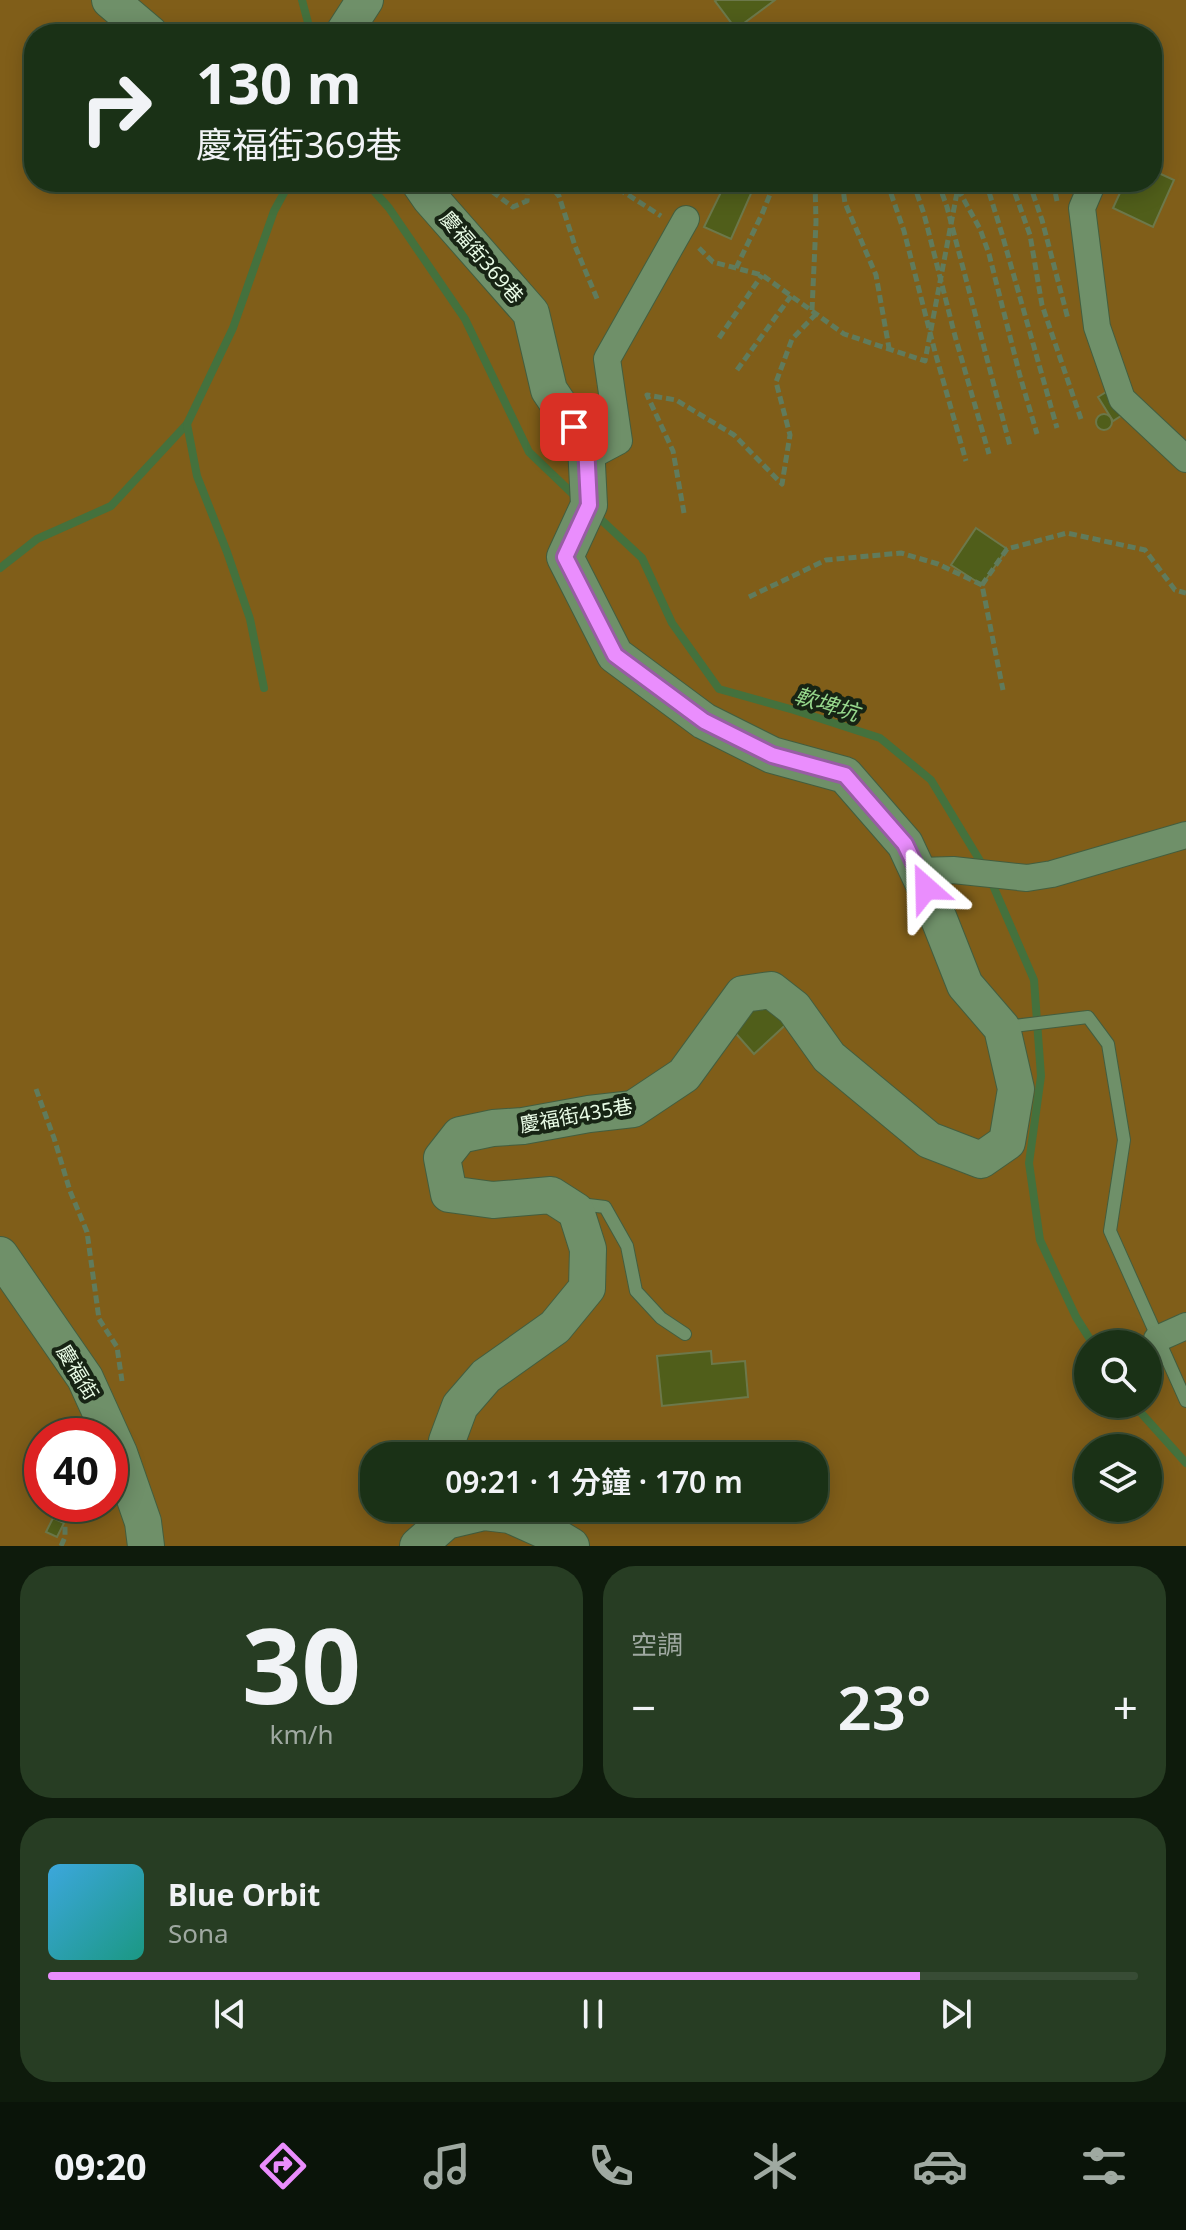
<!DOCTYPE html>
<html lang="zh-TW">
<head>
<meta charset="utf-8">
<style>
  body { margin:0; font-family:"Noto Sans","Noto Sans TC",sans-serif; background:#273d23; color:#f1f3f6; height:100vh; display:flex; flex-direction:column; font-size:30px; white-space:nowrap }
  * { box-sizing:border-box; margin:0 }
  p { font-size:26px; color:#9fa9a1 }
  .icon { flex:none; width:44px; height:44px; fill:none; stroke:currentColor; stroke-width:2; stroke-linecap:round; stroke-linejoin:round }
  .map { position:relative; height:1546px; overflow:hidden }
  .drawer { display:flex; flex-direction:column; gap:20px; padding:20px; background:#0e1b0c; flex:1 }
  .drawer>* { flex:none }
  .banner { position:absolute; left:24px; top:24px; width:1138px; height:168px; border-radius:32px; box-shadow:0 4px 20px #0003,0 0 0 2px #384c35; background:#1a3116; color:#f1f3f6; overflow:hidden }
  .buttons { position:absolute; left:1074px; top:1330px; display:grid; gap:16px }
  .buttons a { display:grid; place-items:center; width:88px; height:88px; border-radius:50%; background:#1a3116; box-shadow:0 4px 20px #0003,0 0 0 2px #384c35; font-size:40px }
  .speed { position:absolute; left:24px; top:1418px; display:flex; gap:16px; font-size:40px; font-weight:700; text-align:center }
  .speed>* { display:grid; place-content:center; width:104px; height:104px; border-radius:50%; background:#1a3116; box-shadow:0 4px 20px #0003,0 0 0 2px #384c35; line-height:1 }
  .speed .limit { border:12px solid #d22; background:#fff; color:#111 }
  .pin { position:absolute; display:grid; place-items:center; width:68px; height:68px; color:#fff; margin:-34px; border-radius:16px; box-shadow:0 4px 12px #0006 }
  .me { position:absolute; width:88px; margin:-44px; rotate:335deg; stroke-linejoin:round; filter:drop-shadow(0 0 6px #0008) }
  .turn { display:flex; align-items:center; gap:28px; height:168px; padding:0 40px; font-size:36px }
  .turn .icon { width:104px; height:104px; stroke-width:2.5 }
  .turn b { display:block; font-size:56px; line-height:68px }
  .big { font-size:60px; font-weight:600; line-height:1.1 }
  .drawer .widget { flex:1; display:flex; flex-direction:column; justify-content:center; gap:12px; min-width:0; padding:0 28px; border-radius:32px; background:#273d23 }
  .drawer .dial { align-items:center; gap:0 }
  .dial b { font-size:104px; line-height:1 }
  .song { display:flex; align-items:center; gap:24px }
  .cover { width:96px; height:96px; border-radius:12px; background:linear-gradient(135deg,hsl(200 70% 55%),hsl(170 70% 35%)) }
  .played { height:8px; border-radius:4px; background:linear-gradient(90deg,#ea8dfd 80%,#384c35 80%) }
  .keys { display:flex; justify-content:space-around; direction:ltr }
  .heat { display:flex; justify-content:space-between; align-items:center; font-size:44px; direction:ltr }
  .drawer .tiles { flex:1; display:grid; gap:20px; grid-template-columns:1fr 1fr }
  .widget:last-child { grid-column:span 2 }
  .trip { position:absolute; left:360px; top:1442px; width:468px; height:80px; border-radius:32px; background:#1a3116; box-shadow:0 4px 20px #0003,0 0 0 2px #384c35; font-weight:600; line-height:80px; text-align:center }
  .tabs { display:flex; height:128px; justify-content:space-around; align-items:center; background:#0a1409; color:#9fa9a1 }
  .tabs .icon { width:56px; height:56px }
  .tabs .selected { color:#ea8dfd }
  .tabs b { font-size:36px; color:#f1f3f6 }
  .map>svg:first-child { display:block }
</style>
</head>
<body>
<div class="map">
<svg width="1186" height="1546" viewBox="0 0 1186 1546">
  <rect width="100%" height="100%" fill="#23411e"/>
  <!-- forest -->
  <path fill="#805e19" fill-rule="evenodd" d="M 0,0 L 1186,0 L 1186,1546 L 0,1546 ZM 34,34 L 1152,34 L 1152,182 L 34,182 ZM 1088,1344 L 1148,1344 L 1148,1404 L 1088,1404 ZM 42,1436 L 110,1436 L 110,1504 L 42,1504 ZM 1088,1448 L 1148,1448 L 1148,1508 L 1088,1508 ZM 374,1456 L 814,1456 L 814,1508 L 374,1508 Z"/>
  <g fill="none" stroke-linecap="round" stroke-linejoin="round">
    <!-- stream -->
    <g stroke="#44713d" stroke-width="8">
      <polyline points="302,0 311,34"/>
      <polyline points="366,182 389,208 465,319 529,452 576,497"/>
      <polyline points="595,514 642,558 672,623 719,689 794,710 880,738 931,780 985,869"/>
      <polyline points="0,568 37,539 111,506 187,424"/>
      <polyline points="264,688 250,619 227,552 197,476 187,424 233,328 274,211 290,182"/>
      <polyline points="991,881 1034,980 1041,1076 1029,1163 1040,1240 1076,1317 1093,1344"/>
      <polyline points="1133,1404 1186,1463"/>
    </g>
  </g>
  <!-- building -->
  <g fill="#505e1a" stroke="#6c784a" stroke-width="2">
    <polygon points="717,0 775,0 736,29 715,1"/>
    <polygon points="1152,170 1174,180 1153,227 1113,208 1125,182 1152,182"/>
    <polygon points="726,182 737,182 753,189 731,239 704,227"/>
    <polygon points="1111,389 1127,412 1113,421 1098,397"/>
    <circle cx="1104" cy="422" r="8"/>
    <polygon points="976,528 1007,549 982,585 951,565"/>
    <polygon points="755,1003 793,1018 754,1054 731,1028"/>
    <polygon points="711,1351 712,1364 745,1361 748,1397 662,1406 657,1356"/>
    <polygon points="53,1518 64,1523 57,1537 46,1532"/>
  </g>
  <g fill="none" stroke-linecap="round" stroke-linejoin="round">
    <!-- lane casing -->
    <g stroke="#435e3f" stroke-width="14">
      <g id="lane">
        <polyline points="1005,1027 1088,1017 1108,1044 1124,1140 1110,1231 1186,1401"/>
        <polyline points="580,1204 605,1207 627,1246 636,1291 661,1318 685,1334"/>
      </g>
    </g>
    <!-- street casing -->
    <g stroke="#435e3f" stroke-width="28">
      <g id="street">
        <polyline points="1093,182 1082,208 1097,327 1122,399 1186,459"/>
        <polyline points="587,458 619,441 607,359 686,219"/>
        <polyline points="918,871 953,870 1027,878 1052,874 1186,835"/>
        <polyline points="1157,1339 1186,1326"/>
      </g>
    </g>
    <!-- secondary casing -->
    <g stroke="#435e3f" stroke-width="38">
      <g id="secondary">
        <polyline points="110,0 150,34"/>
        <polyline points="343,34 365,0"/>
        <polyline points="419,182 430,198 531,313 549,390 586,445 589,505 565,557 615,655 704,721 772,755 845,775 905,844 933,904 965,985 1002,1028 1016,1089 1007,1142 981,1160 929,1140 829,1057 794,1008 771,990 743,994 684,1075 633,1109 589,1114 523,1126 493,1128 460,1135 442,1158 449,1194 493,1200 551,1195 576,1211 588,1249 587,1288 555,1327 486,1376 460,1406 447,1441 445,1456"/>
        <polyline points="0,1255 85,1378 119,1453 143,1522 146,1546"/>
        <polyline points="418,1546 446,1521 484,1512 510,1515 548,1532 571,1546"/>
      </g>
    </g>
    <!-- path -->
    <g stroke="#607b5c" stroke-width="5" stroke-dasharray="8 4" stroke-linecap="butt">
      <polyline points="422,32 423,34"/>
      <polyline points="538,34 550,25"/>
      <polyline points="485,182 490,190 513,207 527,201 528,182"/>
      <polyline points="547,182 559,196 575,246 598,301"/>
      <polyline points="608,182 661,216"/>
      <polyline points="842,182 845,203 876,275 889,348"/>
      <polyline points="887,182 904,231 935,352 966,461"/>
      <polyline points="913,182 924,214 955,336 989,454"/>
      <polyline points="938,182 947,207 1010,446"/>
      <polyline points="984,182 989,192 1002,234 1057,428"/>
      <polyline points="1011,182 1030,235 1042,305 1081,419"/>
      <polyline points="1029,182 1042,220 1068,319"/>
      <polyline points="1053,182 1057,201"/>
      <polyline points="958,189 980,229 989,254 1020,376 1037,434"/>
      <polyline points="699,248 713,262 762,275 844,334 925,361 959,182"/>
      <polyline points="736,268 762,214 775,182"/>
      <polyline points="812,310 816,222 815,182"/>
      <polyline points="719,338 762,275"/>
      <polyline points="737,370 791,296"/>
      <polyline points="684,513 673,451 647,395 676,400 734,435 782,484 790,435 776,382 792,339 816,314"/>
      <polyline points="982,585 1007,549 1067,533 1145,550 1175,590 1186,593"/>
      <polyline points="749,597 826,560 901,553 938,564 982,585 1003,690"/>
      <polyline points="36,1089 54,1138 70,1191 87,1232 99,1319 117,1347 122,1381"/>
      <polyline points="61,1546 65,1537 65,1504"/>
    </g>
    <!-- lane -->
    <use href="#lane" stroke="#6f9069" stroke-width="12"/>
    <!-- street -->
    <use href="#street" stroke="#6f9069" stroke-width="26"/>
    <!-- secondary -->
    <use href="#secondary" stroke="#6f9069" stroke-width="36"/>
  </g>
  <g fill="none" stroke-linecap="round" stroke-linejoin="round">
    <!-- route casing -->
    <g stroke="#985ca4" stroke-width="20">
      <polyline id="route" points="574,427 586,445 589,505 565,557 615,655 704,721 772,755 845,775 905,844 926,888"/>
    </g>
    <!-- route -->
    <use href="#route" stroke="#ea8dfd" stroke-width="14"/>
  </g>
  <g text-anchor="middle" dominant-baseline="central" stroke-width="8" stroke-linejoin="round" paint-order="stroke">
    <!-- street labels -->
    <g font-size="20" fill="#e8fbe5" stroke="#172414">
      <text transform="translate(482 257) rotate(49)">慶福街369巷</text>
      <text transform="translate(576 1115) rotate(-10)">慶福街435巷</text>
      <text transform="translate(78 1372) rotate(59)">慶福街</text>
    </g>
    <!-- water labels -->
    <g font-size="22" font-style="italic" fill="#97d88c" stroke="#172414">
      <text transform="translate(827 703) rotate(17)">軟埤坑</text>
    </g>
  </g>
</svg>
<div class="buttons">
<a><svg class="icon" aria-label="search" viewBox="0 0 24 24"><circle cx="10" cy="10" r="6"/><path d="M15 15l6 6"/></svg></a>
<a><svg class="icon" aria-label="layers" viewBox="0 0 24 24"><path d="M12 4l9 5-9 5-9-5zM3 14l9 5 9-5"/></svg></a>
</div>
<div class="speed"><div class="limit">40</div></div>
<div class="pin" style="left:574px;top:427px;background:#d93025"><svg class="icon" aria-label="arrive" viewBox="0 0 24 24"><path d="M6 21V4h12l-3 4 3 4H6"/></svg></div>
<svg class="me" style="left:926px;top:888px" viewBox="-20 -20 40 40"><path d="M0-17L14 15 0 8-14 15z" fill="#ea8dfd" stroke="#fff" stroke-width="4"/></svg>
<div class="trip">09:21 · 1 分鐘 · 170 m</div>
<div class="banner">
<div class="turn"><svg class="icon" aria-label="right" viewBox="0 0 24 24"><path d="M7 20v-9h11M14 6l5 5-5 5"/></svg><div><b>130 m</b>慶福街369巷</div></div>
</div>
</div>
<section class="drawer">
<div class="tiles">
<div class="widget dial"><b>30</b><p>km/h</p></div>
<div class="widget"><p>空調</p>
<div class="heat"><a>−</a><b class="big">23°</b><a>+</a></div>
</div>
<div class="widget">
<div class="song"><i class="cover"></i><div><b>Blue Orbit</b><p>Sona</p></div></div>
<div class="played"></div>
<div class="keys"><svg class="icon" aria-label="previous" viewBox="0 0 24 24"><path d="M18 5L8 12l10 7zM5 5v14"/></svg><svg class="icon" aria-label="pause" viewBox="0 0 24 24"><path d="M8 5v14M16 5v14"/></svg><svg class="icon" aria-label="next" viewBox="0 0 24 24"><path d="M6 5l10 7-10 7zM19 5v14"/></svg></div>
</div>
</div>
</section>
<nav class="tabs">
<b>09:20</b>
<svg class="icon selected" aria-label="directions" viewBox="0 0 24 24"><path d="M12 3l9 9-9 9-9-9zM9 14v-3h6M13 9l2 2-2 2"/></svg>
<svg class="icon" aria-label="music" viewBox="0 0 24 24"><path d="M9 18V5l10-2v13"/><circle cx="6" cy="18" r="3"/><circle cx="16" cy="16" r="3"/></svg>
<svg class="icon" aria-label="phone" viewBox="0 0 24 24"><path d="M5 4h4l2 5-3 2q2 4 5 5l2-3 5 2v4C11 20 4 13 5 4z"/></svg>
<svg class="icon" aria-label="climate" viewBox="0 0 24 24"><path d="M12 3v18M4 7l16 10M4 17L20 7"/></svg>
<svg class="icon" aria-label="car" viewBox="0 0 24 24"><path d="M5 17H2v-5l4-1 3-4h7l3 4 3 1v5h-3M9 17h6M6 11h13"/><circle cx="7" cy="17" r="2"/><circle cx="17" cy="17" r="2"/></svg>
<svg class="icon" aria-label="filters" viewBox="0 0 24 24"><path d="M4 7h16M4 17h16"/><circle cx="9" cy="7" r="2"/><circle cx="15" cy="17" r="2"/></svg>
</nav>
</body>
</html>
